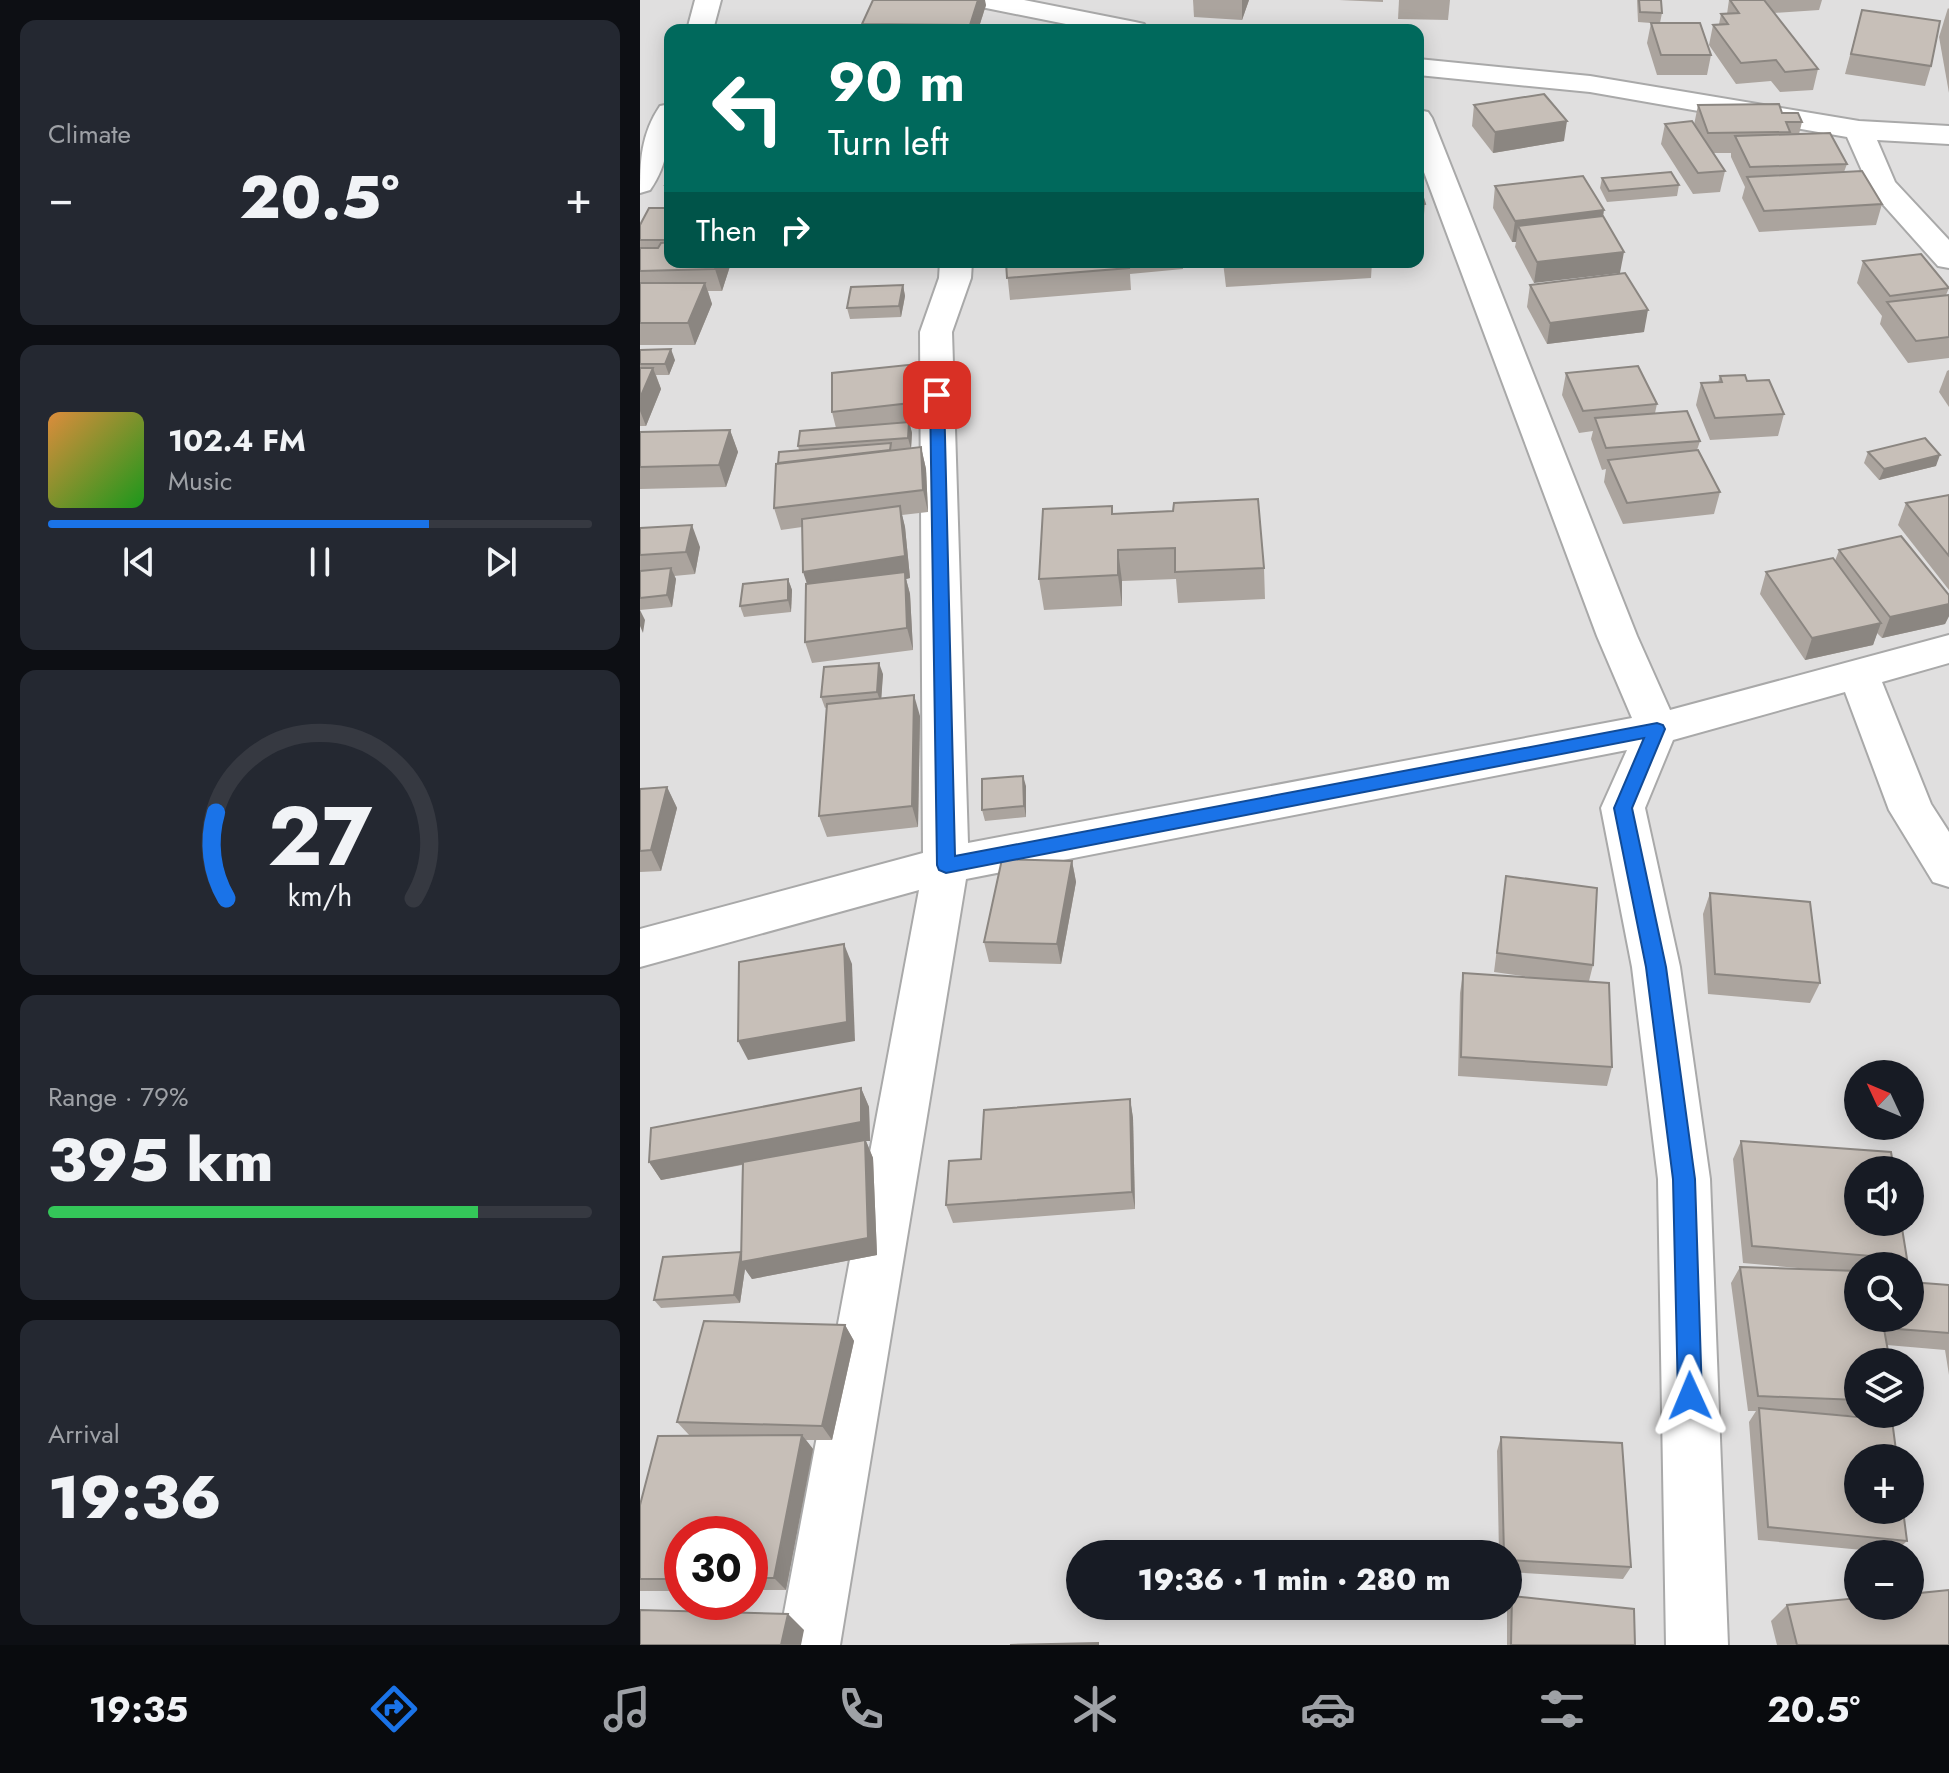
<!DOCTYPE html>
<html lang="en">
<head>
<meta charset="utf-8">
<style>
  body { margin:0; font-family:Jost,sans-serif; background:#242831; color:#f1f3f6; height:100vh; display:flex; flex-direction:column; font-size:30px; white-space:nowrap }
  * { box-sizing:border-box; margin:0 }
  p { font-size:26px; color:#9ea1a6 }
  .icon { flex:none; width:44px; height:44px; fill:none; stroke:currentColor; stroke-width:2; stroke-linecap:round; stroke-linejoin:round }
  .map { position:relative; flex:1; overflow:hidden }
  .side { display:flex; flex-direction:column; gap:20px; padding:20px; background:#0d0f14; width:640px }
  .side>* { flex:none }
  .guide { position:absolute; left:24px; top:24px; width:760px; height:244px; border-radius:16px; box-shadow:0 4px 20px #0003; background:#00695c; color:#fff; overflow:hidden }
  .needle { width:52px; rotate:314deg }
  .controls { position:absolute; left:1204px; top:1060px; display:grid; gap:16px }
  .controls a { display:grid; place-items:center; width:80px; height:80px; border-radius:50%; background:#171b24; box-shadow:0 4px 20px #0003; font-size:40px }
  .speed { position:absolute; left:24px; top:1516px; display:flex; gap:16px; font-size:40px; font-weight:700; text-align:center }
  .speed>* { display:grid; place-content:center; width:104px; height:104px; border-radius:50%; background:#171b24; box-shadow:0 4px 20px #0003; line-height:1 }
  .speed .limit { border:12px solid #d22; background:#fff; color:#111 }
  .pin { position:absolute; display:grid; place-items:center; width:68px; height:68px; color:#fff; margin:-34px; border-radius:16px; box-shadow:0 4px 12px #0006 }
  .me { position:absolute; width:88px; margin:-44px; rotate:359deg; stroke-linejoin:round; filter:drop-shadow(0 0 6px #0008) }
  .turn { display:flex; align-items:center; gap:28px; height:168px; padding:0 32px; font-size:36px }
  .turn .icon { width:104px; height:104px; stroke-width:2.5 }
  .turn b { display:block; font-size:56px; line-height:68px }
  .then { display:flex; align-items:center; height:76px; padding:0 32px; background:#0003; gap:16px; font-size:30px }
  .big { font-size:60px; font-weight:800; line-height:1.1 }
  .side .tile { flex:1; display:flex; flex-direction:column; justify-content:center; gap:12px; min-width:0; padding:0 28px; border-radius:16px; background:#242831 }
  .side .dial { align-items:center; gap:0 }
  .dial svg { height:208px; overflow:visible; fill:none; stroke:#363941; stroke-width:7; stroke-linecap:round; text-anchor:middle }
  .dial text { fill:#f1f3f6; stroke:none }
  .song { display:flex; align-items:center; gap:24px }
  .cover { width:96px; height:96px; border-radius:12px; background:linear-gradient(135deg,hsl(30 70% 55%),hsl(120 70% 35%)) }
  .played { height:8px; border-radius:4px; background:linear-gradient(90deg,#1a73e8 70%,#363941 70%) }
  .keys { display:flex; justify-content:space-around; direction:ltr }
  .heat { display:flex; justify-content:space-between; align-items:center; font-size:44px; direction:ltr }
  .charge { height:12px; border-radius:6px; background:linear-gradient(90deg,#34c759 79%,#363941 0) }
  .trip { position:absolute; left:426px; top:1540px; width:456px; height:80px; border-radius:40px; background:#171b24; box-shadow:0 4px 20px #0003; font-weight:800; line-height:80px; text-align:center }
  .dock { display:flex; height:128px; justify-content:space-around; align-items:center; background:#090b0e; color:#9ea1a6 }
  .dock .icon { width:56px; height:56px }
  .dock .active { color:#1a73e8 }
  .dock b { font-size:36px; color:#f1f3f6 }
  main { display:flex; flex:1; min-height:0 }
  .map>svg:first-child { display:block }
</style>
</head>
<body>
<main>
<section class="side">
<div class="tile"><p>Climate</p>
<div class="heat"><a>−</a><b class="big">20.5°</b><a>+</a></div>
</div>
<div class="tile">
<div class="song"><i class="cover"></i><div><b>102.4 FM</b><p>Music</p></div></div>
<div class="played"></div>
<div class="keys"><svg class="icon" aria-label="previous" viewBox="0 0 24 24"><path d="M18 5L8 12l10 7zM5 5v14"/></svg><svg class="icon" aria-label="pause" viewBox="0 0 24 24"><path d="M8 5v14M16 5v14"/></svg><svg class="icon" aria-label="next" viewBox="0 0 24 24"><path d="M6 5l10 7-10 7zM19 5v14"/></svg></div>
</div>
<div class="tile dial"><svg viewBox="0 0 100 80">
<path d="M14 69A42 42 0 1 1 86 69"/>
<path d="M14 69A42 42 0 0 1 10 36" stroke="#1a73e8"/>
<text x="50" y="56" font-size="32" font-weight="700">27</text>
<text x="50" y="72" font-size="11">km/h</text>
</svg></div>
<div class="tile"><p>Range · 79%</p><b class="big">395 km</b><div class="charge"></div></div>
<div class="tile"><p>Arrival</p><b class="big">19:36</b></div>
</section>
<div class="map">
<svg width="1309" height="1645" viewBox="0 0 1309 1645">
  <rect width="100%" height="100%" fill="#f2efe9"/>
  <!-- residential -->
  <path fill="#e0dfdf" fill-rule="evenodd" d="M 0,0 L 1309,0 L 1309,1645 L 0,1645 ZM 30,30 L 778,30 L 778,262 L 30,262 ZM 1218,1074 L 1270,1074 L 1270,1126 L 1218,1126 ZM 1218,1170 L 1270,1170 L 1270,1222 L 1218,1222 ZM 1218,1266 L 1270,1266 L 1270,1318 L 1218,1318 ZM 1218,1362 L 1270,1362 L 1270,1414 L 1218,1414 ZM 1218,1458 L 1270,1458 L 1270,1510 L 1218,1510 ZM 42,1534 L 110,1534 L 110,1602 L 42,1602 ZM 440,1554 L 868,1554 L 868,1606 L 440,1606 ZM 1218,1554 L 1270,1554 L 1270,1606 L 1218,1606 Z"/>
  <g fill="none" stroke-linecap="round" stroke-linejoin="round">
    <!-- minor casing -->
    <g stroke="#a9a9a9" stroke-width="4">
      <g id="minor">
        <polygon points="55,0 81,0 73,30 47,30"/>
        <polygon points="333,0 384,0 495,22 504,24 508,30 456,30 346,8 337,5"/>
        <polygon points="778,59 950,76 1219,121 1309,126 1309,144 1237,140 1255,182 1309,240 1309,268 1298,266 1231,191 1207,137 950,92 778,75"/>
        <path d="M 30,104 C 30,135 29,163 10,190 L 0,193 C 0,161 1,134 20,106 Z"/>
        <polygon points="778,110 788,112 792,118 997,636 1030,710 1309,635 1309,663 1242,682 1291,804 1309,832 1309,887 1293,882 1249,810 1205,692 1033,740 1005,808 1040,967 1070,1179 1088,1645 1026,1645 1018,1179 992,967 961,808 987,750 326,879 200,1645 138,1645 279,890 0,967 0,929 283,853 280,332 299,278 300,262 332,262 331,278 312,332 328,843 992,718 957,636 778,156"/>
      </g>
    </g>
    <!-- minor -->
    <use href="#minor" fill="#fff" fill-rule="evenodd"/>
  </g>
  <!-- wall -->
  <g fill="#aba49e">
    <polygon points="553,0 609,0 602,20 554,17"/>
    <polygon points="699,0 743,0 743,2"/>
    <polygon points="759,0 810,0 808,20 758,19"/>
    <polygon points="997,0 1021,0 1022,13 1020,23 1071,55 1067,75 1017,75 1007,43 1011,23 998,22"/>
    <polygon points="1089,0 1182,0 1179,10 1134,13 1178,69 1173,90 1140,92 1131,81 1096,84 1069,45 1073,25 1079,24 1081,14 1087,14"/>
    <polygon points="346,5 338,30 224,30 222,24"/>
    <polygon points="1308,8 1309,9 1309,93 1299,37"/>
    <polygon points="1222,10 1291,66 1285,86 1205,74"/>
    <polygon points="834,105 924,141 853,153 832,126"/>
    <polygon points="1058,105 1142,113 1162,122 1159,134 1207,164 1204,172 1242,204 1236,225 1119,232 1102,198 1105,187 1091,157 1091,153 1073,153 1085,171 1080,192 1053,194 1021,144 1025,124 1054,125"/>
    <polygon points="30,174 30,200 25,185"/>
    <polygon points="943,176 894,283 875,247 876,242 872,242 853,208 855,186"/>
    <polygon points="962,178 1039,185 1037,196 967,202 960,188"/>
    <polygon points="778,188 785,204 783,225 778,226"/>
    <polygon points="30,208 30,262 91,263 82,291 68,291 72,304 55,345 0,345 0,225"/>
    <polygon points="1223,261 1309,288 1306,295 1309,295 1309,358 1268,363 1240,324 1242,316 1217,283"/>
    <polygon points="366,262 543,262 543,269 490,274 491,290 370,300"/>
    <polygon points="583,262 732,262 731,278 586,287"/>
    <polygon points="263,285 265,296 261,317 210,319 207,308"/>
    <polygon points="890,285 1004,332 907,344 887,307"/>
    <polygon points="0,350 35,360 29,375 16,375 21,389 6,426 0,426"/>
    <polygon points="1309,370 1309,407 1299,392 1307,371"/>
    <polygon points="926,373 1017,404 1015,413 1060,441 1057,450 1080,492 1074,514 983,524 964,482 966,469 962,470 951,439 953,431 939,433 922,395"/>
    <polygon points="1080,376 1107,381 1144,414 1138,436 1070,440 1056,405 1061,383 1078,382"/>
    <polygon points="282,385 284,424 270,425 272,433 271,448 281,447 286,469 288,512 262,515 265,527 270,578 266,579 270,594 273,650 172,663 165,642 167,584 162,527 141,530 134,508 138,463 159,450 158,446 196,428 192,412"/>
    <polygon points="90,430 98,452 86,487 0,489 0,432"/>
    <polygon points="1228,452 1296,466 1239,480 1224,463"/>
    <polygon points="1309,495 1309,590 1258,525 1266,503"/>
    <polygon points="473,514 624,568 625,599 538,603 536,579 482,581 482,606 404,610 399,579"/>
    <polygon points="0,528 60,547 55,574 34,576 36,579 32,607 0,610"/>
    <polygon points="1199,550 1309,595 1309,616 1305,624 1242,638 1237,633 1233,645 1165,660 1120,594 1126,572 1195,561"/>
    <polygon points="148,579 152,590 151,612 104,617 100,606"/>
    <polygon points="243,674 241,698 280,716 278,827 187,837 179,816 187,707 185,708 181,697"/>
    <polygon points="386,786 386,817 345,821 342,810"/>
    <polygon points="27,787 37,808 21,871 0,872 0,789"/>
    <polygon points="432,861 436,882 421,964 349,962 344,942"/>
    <polygon points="866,876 953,965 949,981 972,1067 967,1086 818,1076 820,993 823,973 890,977 854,972"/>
    <polygon points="1070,893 1180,983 1170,1003 1068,994 1063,914"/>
    <polygon points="221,1088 229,1107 230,1141 226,1141 233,1158 237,1255 112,1279 105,1269 100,1303 21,1308 14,1300 101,1252 102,1165 21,1180 9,1162"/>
    <polygon points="490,1099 493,1118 495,1209 313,1223 306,1205 341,1159"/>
    <polygon points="1101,1141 1267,1259 1262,1266 1218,1266 1218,1318 1244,1329 1242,1318 1270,1318 1309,1285 1309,1375 1305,1350 1247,1345 1218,1362 1218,1414 1248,1414 1246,1417 1186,1414 1267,1541 1254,1553 1118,1540 1109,1422 1116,1411 1108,1411 1091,1283 1100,1267 1169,1269 1103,1263 1093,1159"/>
    <polygon points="205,1325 214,1341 192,1440 166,1440 173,1449 146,1590 110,1590 110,1534 42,1534 42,1591 0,1591 0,1505 50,1436 37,1422"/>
    <polygon points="861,1437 991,1567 983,1579 868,1572 868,1554 859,1554 857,1451"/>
    <polygon points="872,1596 995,1645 867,1645 867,1608"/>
    <polygon points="1147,1605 1309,1645 1137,1645 1131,1621"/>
  </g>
  <!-- shaded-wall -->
  <g fill="#8b8681">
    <polygon points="338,0 345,0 346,5 338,30 330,30 330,25"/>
    <polygon points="602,0 609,0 602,20"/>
    <polygon points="927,121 924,141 853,153 855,132"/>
    <polygon points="964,210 961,232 878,226 876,242 872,242 875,221"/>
    <polygon points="984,252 980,273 894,283 897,262"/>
    <polygon points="78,262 91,263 82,291 75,269"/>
    <polygon points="65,283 72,304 55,345 48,323"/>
    <polygon points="263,285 265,296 261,317 259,306"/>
    <polygon points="1008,310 1004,332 907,344 910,323"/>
    <polygon points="31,349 35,360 29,375 25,364"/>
    <polygon points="277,364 282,385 284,424 279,402"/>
    <polygon points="13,368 21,389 6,426 0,411 0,398"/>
    <polygon points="269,422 272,433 271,449 268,438"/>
    <polygon points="90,430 98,452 86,487 79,465"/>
    <polygon points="281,447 286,469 288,512 283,490"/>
    <polygon points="1300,455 1296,466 1239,480 1244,469"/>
    <polygon points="260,506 265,527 270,578 266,579 270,594 273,650 267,628 170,593 163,572"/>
    <polygon points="52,525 60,547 55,574 46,552"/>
    <polygon points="478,550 482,581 482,606 478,575"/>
    <polygon points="31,568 36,579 32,607 27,595"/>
    <polygon points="148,579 152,590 151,612 148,600"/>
    <polygon points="1309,604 1309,616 1305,624 1242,638 1250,617"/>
    <polygon points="0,610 5,620 3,633 0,626"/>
    <polygon points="1241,623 1233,645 1165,660 1172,638"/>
    <polygon points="239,663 243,674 241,703 237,692"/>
    <polygon points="274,695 280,716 278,827 272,806"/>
    <polygon points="383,776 386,786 386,817 384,806"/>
    <polygon points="27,787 37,808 21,871 11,850"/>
    <polygon points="432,861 436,882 421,964 417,944"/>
    <polygon points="204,944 212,964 215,1041 108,1060 98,1041"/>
    <polygon points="221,1088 229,1107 230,1141 226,1141 233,1158 237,1255 112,1279 105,1269 100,1303 94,1295 101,1252 225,1141 21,1180 9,1162"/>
    <polygon points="490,1099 493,1118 495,1209 492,1192"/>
    <polygon points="205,1325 214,1341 192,1440 182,1426"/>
    <polygon points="162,1435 173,1449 146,1590 134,1578"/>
    <polygon points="148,1614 164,1630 161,1645 141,1645"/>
  </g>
  <!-- building -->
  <g fill="#c7bfb8" stroke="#8b8681" stroke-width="2">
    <polygon points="233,0 338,0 330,25 222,24"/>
    <polygon points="999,0 1021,0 1022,13 1000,12"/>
    <polygon points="1090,0 1124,0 1178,69 1145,72 1136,60 1101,63 1073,25 1088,24 1081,14 1099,13"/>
    <polygon points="1222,10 1300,21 1291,66 1211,54"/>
    <polygon points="1011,23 1060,23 1071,55 1021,55"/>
    <polygon points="904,94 927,121 855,132 834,105"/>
    <polygon points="1139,104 1142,113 1158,113 1162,122 1146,122 1150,132 1068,133 1058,105"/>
    <polygon points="1052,121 1085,171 1058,173 1025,124"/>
    <polygon points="1190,133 1207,164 1110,167 1095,136"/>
    <polygon points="1222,171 1242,204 1124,211 1107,177"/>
    <polygon points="1031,172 1039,185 969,191 962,178"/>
    <polygon points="30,174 30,185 25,185"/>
    <polygon points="943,176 964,210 875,221 855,186"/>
    <polygon points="778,188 780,188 785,204 778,205"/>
    <polygon points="9,208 30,208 30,240 0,240 0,225"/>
    <polygon points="963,216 984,252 897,262 878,226"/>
    <polygon points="30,242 30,262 78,262 75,269 0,271 0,248 18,248 21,243"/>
    <polygon points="1281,254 1309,288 1250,296 1223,261"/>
    <polygon points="366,262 488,262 489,268 367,278"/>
    <polygon points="585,262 641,262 586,265"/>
    <polygon points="985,273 1008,310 910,323 890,285"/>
    <polygon points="0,283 65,283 48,323 0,323"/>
    <polygon points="263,285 259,306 207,308 211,287"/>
    <polygon points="1309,295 1309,337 1276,341 1247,302"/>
    <polygon points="31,349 25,364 0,364 0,350"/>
    <polygon points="277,364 279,402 192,412 192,373"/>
    <polygon points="998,366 1017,404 943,411 926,373"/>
    <polygon points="0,368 13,368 0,398"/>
    <polygon points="1105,375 1107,381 1129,380 1144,414 1075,418 1061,383 1082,382 1080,376"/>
    <polygon points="1047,411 1060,441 966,448 955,418"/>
    <polygon points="269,422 268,438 158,446 160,431"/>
    <polygon points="90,430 79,465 0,467 0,432"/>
    <polygon points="1285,438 1300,455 1244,469 1228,452"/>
    <polygon points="251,443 250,450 138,463 139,452"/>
    <polygon points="281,447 283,490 134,508 136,464"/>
    <polygon points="1058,450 1080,492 987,503 968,460"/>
    <polygon points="1309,495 1309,556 1266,503"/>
    <polygon points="618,499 624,568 535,572 535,548 478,550 478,575 399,579 403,509 472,506 472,514 533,511 534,503"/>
    <polygon points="260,506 265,556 163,572 162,519"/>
    <polygon points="52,525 46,552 0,555 0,528"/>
    <polygon points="1261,536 1309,595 1309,604 1250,617 1199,550"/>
    <polygon points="1193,558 1241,623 1172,638 1126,572"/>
    <polygon points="31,568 27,595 0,598 0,571"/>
    <polygon points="265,572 267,628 165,642 166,584"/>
    <polygon points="148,579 148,600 100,606 103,584"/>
    <polygon points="239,663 237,692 181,697 184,667"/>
    <polygon points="274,695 272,806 179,816 187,704"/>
    <polygon points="383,776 384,806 342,810 342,779"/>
    <polygon points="27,787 11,850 0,851 0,789"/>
    <polygon points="362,859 432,861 417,944 344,942"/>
    <polygon points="866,876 957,888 953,965 857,953"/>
    <polygon points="1070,893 1170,902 1180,983 1075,974"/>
    <polygon points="204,944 207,1022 98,1041 99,962"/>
    <polygon points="823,973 969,983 972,1067 821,1057"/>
    <polygon points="221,1088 221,1122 9,1162 11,1128"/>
    <polygon points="490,1099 492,1192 306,1205 309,1161 341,1159 344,1110"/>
    <polygon points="225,1140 228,1238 101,1262 103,1162"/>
    <polygon points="1101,1141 1251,1152 1254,1170 1218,1170 1218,1222 1261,1222 1267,1259 1112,1246"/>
    <polygon points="101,1252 94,1295 14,1300 23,1257"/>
    <polygon points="1100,1267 1218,1271 1218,1318 1242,1318 1250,1362 1218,1362 1218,1400 1118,1396"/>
    <polygon points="1270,1282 1309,1285 1309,1333 1258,1329 1257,1318 1270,1318"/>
    <polygon points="64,1321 205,1325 182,1426 37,1422"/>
    <polygon points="1119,1408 1252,1420 1257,1458 1218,1458 1218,1510 1263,1510 1267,1541 1128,1527"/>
    <polygon points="162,1435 134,1578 110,1578 110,1534 42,1534 42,1579 0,1579 0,1505 18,1436"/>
    <polygon points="861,1437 982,1443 991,1567 868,1560 868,1554 864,1554"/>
    <polygon points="1309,1590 1309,1645 1157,1645 1147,1605 1218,1598 1218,1606 1270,1606 1270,1594"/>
    <polygon points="872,1596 994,1609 995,1645 871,1645"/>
    <polygon points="0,1610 148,1614 141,1645 0,1645"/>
    <polygon points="458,1643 458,1645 370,1645"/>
  </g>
  <!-- route -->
  <polygon fill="#1a73e8" stroke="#114b97" stroke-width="2" points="297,391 304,395 315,856 1017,723 1023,725 1025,729 992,808 1026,967 1055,1179 1062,1396 1058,1405 1050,1408 1042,1405 1038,1396 1033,1179 1006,967 974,808 1004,738 306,873 299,870 297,865 290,395"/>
</svg>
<div class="controls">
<a><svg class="needle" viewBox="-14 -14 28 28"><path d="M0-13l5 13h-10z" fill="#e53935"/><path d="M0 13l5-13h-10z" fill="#9ea1a6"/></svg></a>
<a><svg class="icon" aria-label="sound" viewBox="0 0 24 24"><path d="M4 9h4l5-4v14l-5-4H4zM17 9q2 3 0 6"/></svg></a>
<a><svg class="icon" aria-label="search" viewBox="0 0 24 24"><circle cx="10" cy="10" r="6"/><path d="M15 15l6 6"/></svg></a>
<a><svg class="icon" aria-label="layers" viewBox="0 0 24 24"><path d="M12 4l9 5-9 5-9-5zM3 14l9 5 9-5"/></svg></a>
<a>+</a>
<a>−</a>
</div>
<div class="speed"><div class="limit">30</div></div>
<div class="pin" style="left:297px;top:395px;background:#d93025"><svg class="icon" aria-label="arrive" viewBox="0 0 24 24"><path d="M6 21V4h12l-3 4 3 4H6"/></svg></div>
<svg class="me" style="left:1050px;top:1396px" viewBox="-20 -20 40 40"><path d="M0-17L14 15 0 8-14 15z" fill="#1a73e8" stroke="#fff" stroke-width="4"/></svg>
<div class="trip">19:36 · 1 min · 280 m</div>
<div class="guide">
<div class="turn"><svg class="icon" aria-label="left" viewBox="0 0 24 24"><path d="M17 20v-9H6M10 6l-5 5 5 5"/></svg><div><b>90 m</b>Turn left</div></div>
<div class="then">Then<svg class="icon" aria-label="right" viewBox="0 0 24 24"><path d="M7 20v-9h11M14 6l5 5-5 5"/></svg></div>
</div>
</div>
</main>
<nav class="dock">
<b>19:35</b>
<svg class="icon active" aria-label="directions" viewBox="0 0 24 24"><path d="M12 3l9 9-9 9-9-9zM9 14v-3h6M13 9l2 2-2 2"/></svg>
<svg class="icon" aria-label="music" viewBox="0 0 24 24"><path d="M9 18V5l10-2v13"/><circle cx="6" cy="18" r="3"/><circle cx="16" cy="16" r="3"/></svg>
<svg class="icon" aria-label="phone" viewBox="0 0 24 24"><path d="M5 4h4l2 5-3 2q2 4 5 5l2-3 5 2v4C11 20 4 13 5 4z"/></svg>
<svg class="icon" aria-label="climate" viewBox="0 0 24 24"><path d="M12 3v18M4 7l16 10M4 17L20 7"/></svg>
<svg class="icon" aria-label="car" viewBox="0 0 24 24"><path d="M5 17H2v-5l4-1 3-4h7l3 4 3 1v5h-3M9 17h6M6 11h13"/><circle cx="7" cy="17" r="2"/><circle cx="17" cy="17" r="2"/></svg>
<svg class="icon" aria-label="filters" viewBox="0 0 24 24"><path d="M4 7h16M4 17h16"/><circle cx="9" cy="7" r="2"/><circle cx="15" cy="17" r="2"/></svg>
<b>20.5°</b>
</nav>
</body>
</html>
